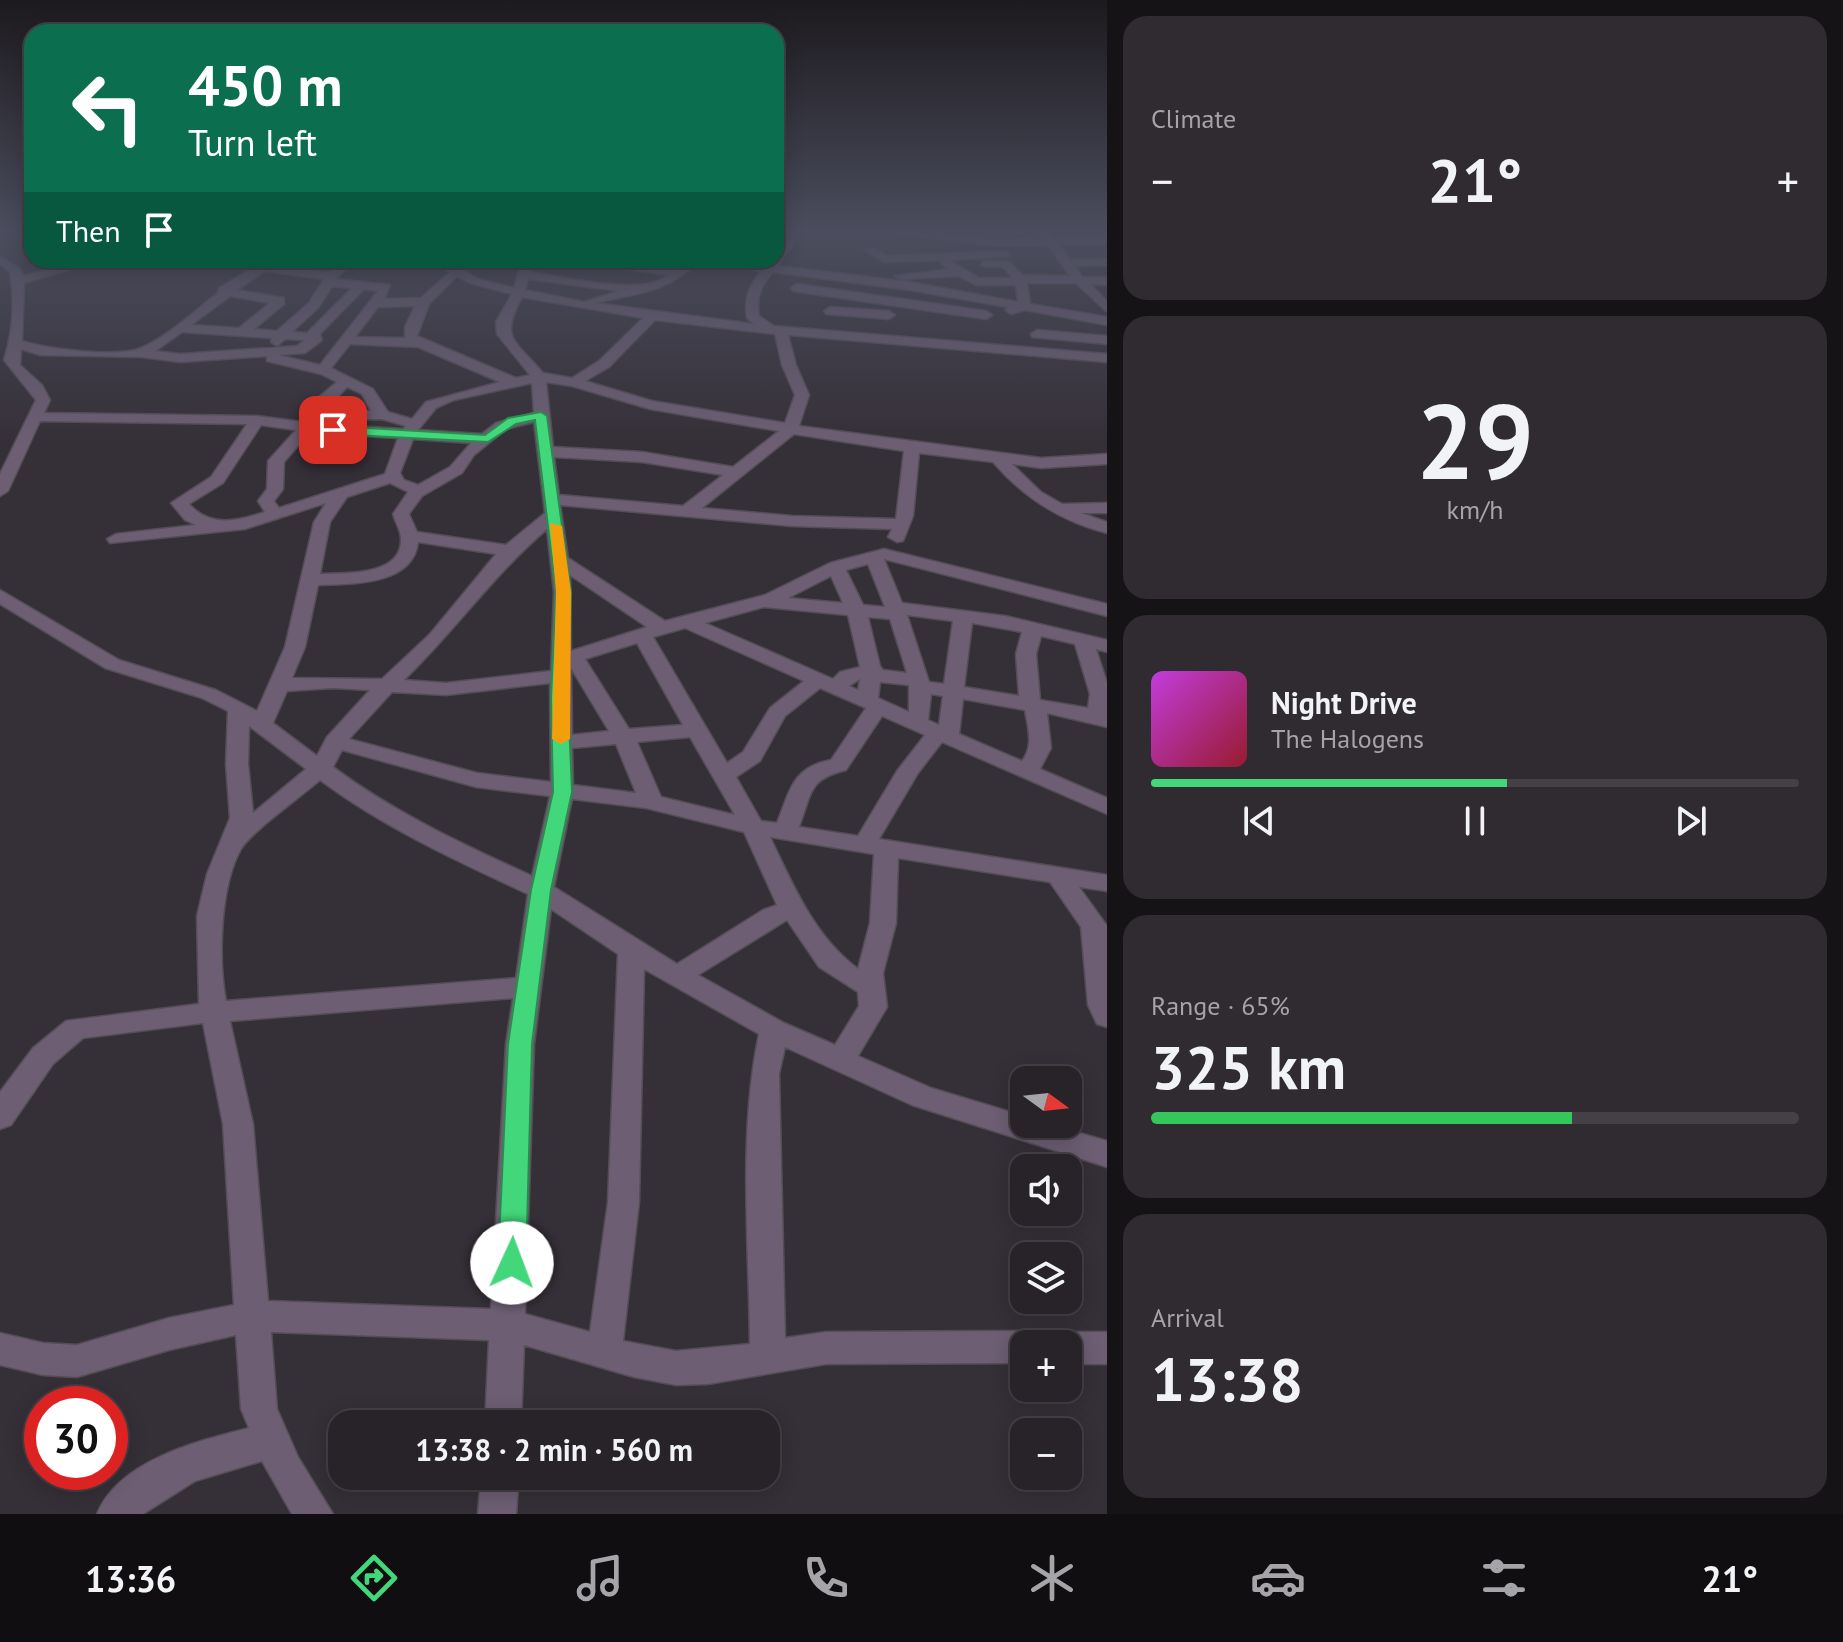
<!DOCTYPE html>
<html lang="en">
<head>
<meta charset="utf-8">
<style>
  body { margin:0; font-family:"PT Sans",sans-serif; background:#302b31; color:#f1f3f6; height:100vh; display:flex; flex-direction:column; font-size:30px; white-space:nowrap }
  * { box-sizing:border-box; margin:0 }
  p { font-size:26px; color:#a5a4a8 }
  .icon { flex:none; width:44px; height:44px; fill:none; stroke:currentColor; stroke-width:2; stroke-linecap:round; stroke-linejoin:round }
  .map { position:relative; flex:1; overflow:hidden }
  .drawer { display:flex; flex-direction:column; gap:16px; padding:16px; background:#161317; width:736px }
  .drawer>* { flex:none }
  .hud { position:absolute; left:24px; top:24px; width:760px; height:244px; border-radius:24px; box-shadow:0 4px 20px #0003,0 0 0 2px #444046; background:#0b6e4f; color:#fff; overflow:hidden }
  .needle { width:52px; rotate:105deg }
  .tools { position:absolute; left:1010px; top:1066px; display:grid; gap:16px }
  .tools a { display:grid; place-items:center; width:72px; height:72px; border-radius:16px; background:#282329; box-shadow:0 4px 20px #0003,0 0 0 2px #444046; font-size:40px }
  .speed { position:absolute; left:24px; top:1386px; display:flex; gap:16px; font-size:40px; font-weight:700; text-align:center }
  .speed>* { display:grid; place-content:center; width:104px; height:104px; border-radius:50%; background:#282329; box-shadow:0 4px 20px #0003,0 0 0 2px #444046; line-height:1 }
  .speed .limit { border:12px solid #d22; background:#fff; color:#111 }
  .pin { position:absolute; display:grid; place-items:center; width:68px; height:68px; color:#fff; margin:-34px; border-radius:16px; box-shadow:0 4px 12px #0006 }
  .me { position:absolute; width:88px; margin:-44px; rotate:2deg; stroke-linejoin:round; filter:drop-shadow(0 0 6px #0008) }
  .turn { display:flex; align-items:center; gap:28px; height:168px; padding:0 32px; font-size:36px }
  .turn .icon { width:104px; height:104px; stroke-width:2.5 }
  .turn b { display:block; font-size:56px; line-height:68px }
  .then { display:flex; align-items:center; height:76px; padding:0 32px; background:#0003; gap:16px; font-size:30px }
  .big { font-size:60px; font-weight:700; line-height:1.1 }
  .drawer .widget { flex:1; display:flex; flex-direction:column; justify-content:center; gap:12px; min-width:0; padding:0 28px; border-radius:24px; background:#302b31 }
  .drawer .dial { align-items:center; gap:0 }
  .dial b { font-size:104px; line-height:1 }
  .song { display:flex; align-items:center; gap:24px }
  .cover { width:96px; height:96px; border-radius:12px; background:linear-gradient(135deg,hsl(290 70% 55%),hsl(350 70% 35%)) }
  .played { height:8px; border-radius:4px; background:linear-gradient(90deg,#43d77b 55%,#444046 55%) }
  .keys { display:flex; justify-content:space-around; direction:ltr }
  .heat { display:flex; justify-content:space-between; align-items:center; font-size:44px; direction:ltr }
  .charge { height:12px; border-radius:6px; background:linear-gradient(90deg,#34c759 65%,#444046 0) }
  .trip { position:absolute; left:328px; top:1410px; width:452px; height:80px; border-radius:24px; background:#282329; box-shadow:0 4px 20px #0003,0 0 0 2px #444046; font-weight:700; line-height:80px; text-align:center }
  .menu { display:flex; height:128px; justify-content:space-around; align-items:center; background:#100e10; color:#a5a4a8 }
  .menu .icon { width:56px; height:56px }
  .menu .current { color:#43d77b }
  .menu b { font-size:36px; color:#f1f3f6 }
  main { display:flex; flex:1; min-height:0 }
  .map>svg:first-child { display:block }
</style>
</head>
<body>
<main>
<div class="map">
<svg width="1107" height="1514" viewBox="0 0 1107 1514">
  <rect width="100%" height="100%" fill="#352f37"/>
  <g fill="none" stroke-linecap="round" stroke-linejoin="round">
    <!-- minor casing -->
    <g stroke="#534d55" stroke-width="3">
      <g id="minor">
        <path d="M 791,233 L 801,233 L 778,266 L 910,282 L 1018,302 L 1016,285 L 976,285 L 959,276 L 901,279 L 895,276 L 949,269 L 941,263 L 946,260 L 884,262 L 864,250 L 874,248 L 886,256 L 1006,251 L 1010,256 L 948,260 L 979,278 L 1013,278 L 1003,267 L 980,266 L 984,261 L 1010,262 L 1022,275 L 1070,276 L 1048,245 L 995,246 L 899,233 L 995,240 L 1043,239 L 1039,233 L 1050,233 L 1054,239 L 1107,238 L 1105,244 L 1059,245 L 1070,260 L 1107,259 L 1107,265 L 1075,266 L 1082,277 L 1107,277 L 1107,285 L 1090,284 L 1107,301 L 1107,312 L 1076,283 L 1027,283 L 1030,304 L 1107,317 L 1107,325 L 1025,310 L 1011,314 L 1005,310 L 1008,307 L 910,290 L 773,272 C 760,286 756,298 759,316 L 774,326 L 1107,354 L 1107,362 L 788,335 L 796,365 L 809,395 L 799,426 L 1041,458 L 1107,454 L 1107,464 L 1041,468 L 1012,464 L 1041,492 L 1062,504 L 1107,503 L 1107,513 L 1081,513 L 1107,522 L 1107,533 C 1060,521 1024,498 993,462 L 919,453 L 913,516 L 903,541 L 897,542 L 888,537 L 892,529 L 792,526 L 560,505 L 568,558 L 665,621 L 765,595 L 830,563 L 884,549 L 1107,604 L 1107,616 L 884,559 L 902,603 L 1005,616 L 1107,640 L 1107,652 L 1096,649 L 1107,683 L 1107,727 L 1047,713 L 1051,748 L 1040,769 L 1107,798 L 1107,814 L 942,742 L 918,773 L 879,839 L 1107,875 L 1107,891 L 1079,887 L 1107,926 L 1107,1027 L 1097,1024 L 1088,1005 L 1081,927 L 1050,882 L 898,858 L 896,923 L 883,973 L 887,1007 L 858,1056 L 931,1088 L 1024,1116 L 1024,1124 L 1049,1124 L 1107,1141 L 1107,1167 L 912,1105 L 785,1047 L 779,1074 L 785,1338 L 826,1332 L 1024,1331 L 1036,1336 L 1040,1344 L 1024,1344 L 1024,1363 L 826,1364 L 708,1384 L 676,1385 L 634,1377 L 524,1345 L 521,1424 L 485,1424 L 489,1340 L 271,1332 L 277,1409 L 298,1457 L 333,1514 L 292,1514 L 262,1461 L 195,1481 L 143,1514 L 97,1514 C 119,1460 198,1441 249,1428 L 241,1409 L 236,1335 L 169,1350 L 77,1377 L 43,1375 L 0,1365 L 0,1333 L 43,1343 L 77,1345 L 169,1318 L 234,1305 L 223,1124 L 203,1023 L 83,1038 L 53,1064 L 11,1125 L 0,1129 L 0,1092 L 33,1048 L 66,1021 L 199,1004 L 197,916 L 207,874 L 230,818 L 226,764 L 228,711 L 202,698 L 105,668 L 0,604 L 0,590 L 119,660 L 216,690 L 257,711 L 285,647 L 314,522 L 326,503 L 245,529 L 110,543 L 107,539 L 116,534 L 196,525 L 185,520 L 171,503 L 211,477 L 247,424 L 40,421 L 8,491 L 0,496 L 0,474 L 36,400 L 4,360 C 13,331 15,302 10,272 L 0,264 L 0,256 L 20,269 L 23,276 L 83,260 L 102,260 L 24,283 L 22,341 C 47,349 117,358 141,348 C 169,336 194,311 218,293 L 219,288 L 266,260 L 280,260 L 274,265 L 329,272 L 341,260 L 354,260 L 336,279 L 390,285 L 384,299 L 421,298 L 450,272 L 432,260 L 446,260 L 478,279 L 514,288 L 522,260 L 534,260 L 530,272 C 566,277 642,297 669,275 L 604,266 L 600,261 L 676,269 L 687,260 L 767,264 L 776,260 ZM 700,260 L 761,271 C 749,286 744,298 747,318 L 754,324 L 595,303 C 639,293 669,292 700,260 ZM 265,271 L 324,279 L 309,303 L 277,331 L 254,329 L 284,304 L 284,298 L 237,290 ZM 457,276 L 470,283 L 512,294 L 496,322 L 497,334 L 530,375 L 516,378 L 417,336 L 429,304 ZM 528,279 L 619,291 L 584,302 L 525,290 ZM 332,286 L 352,288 L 307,333 L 292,332 L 318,308 ZM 364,289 L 378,291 L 320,365 L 278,355 L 305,353 L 322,340 L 320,334 ZM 230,296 L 270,303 L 239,328 L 191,325 ZM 522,297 L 643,318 L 599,361 L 572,378 L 543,373 C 515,340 499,339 522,297 ZM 415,306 L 405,327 L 405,338 L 355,337 L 378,307 ZM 655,320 L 775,334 L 782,365 L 795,395 L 785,423 L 652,401 L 585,381 L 609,367 ZM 182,332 L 272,338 L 271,342 L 277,346 L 285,339 L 305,340 L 297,346 L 180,354 L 155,351 ZM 350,344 L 418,347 L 500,382 L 426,402 L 412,419 L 388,412 L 373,389 L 331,368 ZM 21,349 L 40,355 L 142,357 L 180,362 L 267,356 L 267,361 L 321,374 L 337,382 L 318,398 L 303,422 L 257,416 L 44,413 L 50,400 L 42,385 L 20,365 ZM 546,382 L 572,386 L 650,409 L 779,431 L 733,467 L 642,452 L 553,447 ZM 532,383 L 534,413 L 496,423 L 482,434 L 418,430 L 436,408 L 454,400 ZM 347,387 L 362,394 L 371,411 L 324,412 ZM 382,419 L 406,426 L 403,429 L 316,424 L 319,420 ZM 534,422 L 545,513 L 506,545 L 417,532 L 409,514 L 422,496 L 462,473 L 474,455 L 506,429 ZM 261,425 L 296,430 L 268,461 L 267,489 L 258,501 L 265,512 C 237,521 211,528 189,504 L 223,483 ZM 310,432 L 318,433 L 398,438 L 385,474 L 279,508 L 274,501 L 283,489 L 284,462 ZM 794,434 L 904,451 L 896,519 L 792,516 L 702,508 ZM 413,439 L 471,443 L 450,467 L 418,485 L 404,480 L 400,473 ZM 554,457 L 642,462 L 723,475 L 683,506 L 559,495 ZM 390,483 L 408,492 L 393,514 C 395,522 401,530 401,539 C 402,576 346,573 320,574 L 330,522 L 347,497 ZM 547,529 L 554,592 L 551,671 L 446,683 L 404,680 C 455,631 493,575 547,529 ZM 418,542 L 496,554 L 430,634 L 382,679 L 292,678 L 305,647 L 318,585 C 350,584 413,586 418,542 ZM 868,564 L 885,607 L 863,605 L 846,570 ZM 570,575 L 647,627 L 571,651 ZM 831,576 L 843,603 L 788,598 ZM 764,607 L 848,615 L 860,667 L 840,672 L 833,679 L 705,623 ZM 907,615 L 953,621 L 944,684 L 929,682 ZM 868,617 L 890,619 L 907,673 L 883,670 L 880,666 ZM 972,623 L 1022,632 L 1016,654 L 1019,696 L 964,687 ZM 685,628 L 804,681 L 770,708 L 743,752 L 727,763 L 653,637 ZM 1041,636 L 1075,644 L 1090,694 L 1088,708 L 1040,700 L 1036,654 ZM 637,643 L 683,725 L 629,729 L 585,659 ZM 571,668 L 609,731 L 572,735 ZM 860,679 L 858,690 L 849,686 ZM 880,682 L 909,685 L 909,712 L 878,698 ZM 550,683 L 551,782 L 477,773 L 349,739 L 392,692 L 446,695 ZM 333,688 L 370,690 L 327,737 L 317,756 L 273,723 L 287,691 ZM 820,688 L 866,708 L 831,760 C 792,767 790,791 777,823 L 761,821 L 736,777 L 760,761 L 785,716 ZM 931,694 L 943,696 L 939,725 L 928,720 ZM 963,699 L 1025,710 C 1028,728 1034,746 1022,761 L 959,734 ZM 882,716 L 925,735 L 897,771 L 858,836 L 799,827 C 812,793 808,779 846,770 ZM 249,726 L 306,769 L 253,813 L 248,764 ZM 690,737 L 735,815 L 661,797 L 637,742 ZM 616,744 L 636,793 L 573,785 L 572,748 ZM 342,750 L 476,787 L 550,796 L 532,876 C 462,844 395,813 333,767 ZM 320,780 C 385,828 455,860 528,894 L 516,978 L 226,1001 C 218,959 220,886 241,849 C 252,831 302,796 320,780 ZM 572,799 L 646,808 L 744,832 L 777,905 L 763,910 L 677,964 L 554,887 ZM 770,837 L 874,854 L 870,923 L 858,969 C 814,936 793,885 770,837 ZM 551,909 L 618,954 L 608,1202 L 590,1332 L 525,1314 L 534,1044 ZM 787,920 L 819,967 L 858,992 L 859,1006 L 835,1045 L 784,1023 L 698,975 ZM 644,969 L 759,1034 C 738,1134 749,1242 750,1344 L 676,1351 L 623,1341 L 639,1202 ZM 513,998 L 506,1044 L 491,1309 L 268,1301 L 253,1124 L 230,1021 Z"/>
        <polygon points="797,284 986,311 992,315 986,319 793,291 791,288"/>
        <polygon points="830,307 889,311 895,315 889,319 826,314 824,311"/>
        <polygon points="1037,330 1107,336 1107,344 1032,337 1031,334"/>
        <polygon points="1068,1332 1107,1332 1107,1364 1068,1364 1068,1344 1052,1344 1056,1337"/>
        <polygon points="481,1476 519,1476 516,1514 478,1514"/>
      </g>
    </g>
    <!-- minor -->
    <use href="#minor" fill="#6d5e73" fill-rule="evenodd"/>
  </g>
  <!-- sky -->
  <linearGradient id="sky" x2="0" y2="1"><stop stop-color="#1d1a1e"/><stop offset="0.52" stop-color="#4b4d5e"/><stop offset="1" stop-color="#4b4d5e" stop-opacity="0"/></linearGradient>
  <rect width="1107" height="445" fill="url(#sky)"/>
  <!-- route -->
  <polygon fill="#43d77b" stroke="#2c8c50" stroke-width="2" points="541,412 547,416 571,592 568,698 572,792 551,890 532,1044 526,1263 522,1271 512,1275 502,1271 498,1263 508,1044 531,890 553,792 551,698 556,592 535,420 516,424 488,442 333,434 327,430 333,426 485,435 508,418"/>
  <!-- slow -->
  <polygon fill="#f59e0b" points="550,523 562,526 571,592 570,739 561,744 552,739 556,592"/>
</svg>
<div class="tools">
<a><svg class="needle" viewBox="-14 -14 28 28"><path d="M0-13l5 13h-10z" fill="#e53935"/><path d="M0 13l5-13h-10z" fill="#a5a4a8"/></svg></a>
<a><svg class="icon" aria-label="sound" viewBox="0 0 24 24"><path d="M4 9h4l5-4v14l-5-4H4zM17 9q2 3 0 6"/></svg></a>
<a><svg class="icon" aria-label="layers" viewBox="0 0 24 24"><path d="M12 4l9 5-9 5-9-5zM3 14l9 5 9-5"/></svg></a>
<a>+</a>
<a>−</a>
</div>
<div class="speed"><div class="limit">30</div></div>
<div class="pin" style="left:333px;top:430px;background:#d93025"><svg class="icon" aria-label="arrive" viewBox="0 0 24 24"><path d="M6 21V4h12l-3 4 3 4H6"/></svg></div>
<svg class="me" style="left:512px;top:1263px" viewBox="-20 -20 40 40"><circle r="19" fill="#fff"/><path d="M0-13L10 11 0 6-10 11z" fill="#43d77b"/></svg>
<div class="trip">13:38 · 2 min · 560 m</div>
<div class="hud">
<div class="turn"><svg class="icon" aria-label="left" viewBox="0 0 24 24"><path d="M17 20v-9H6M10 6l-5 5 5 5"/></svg><div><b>450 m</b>Turn left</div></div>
<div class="then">Then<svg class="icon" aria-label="arrive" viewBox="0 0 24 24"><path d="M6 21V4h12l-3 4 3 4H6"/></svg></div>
</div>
</div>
<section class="drawer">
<div class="widget"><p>Climate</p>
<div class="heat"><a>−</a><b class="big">21°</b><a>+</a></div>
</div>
<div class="widget dial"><b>29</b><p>km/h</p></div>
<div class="widget">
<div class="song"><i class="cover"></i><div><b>Night Drive</b><p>The Halogens</p></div></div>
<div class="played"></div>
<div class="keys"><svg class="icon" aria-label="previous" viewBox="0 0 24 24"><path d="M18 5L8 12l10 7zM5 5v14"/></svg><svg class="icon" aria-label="pause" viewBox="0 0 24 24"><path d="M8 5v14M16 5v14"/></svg><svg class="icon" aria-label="next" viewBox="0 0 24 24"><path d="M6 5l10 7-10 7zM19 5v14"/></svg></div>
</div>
<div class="widget"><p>Range · 65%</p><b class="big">325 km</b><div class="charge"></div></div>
<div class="widget"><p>Arrival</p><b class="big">13:38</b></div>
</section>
</main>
<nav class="menu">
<b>13:36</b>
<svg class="icon current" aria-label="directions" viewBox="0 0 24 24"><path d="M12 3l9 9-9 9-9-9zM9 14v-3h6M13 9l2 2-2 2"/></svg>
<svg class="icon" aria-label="music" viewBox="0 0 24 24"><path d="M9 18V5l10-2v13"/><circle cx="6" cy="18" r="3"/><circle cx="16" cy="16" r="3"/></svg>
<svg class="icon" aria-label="phone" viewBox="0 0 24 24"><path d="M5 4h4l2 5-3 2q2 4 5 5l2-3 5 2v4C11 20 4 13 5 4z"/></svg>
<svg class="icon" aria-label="climate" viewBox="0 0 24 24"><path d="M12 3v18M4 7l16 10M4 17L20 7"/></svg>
<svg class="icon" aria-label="car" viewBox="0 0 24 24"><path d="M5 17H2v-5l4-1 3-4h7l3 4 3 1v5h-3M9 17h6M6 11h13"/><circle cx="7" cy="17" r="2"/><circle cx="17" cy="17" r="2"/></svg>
<svg class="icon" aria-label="filters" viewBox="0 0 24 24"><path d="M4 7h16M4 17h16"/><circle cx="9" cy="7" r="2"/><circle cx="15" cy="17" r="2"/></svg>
<b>21°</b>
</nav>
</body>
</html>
